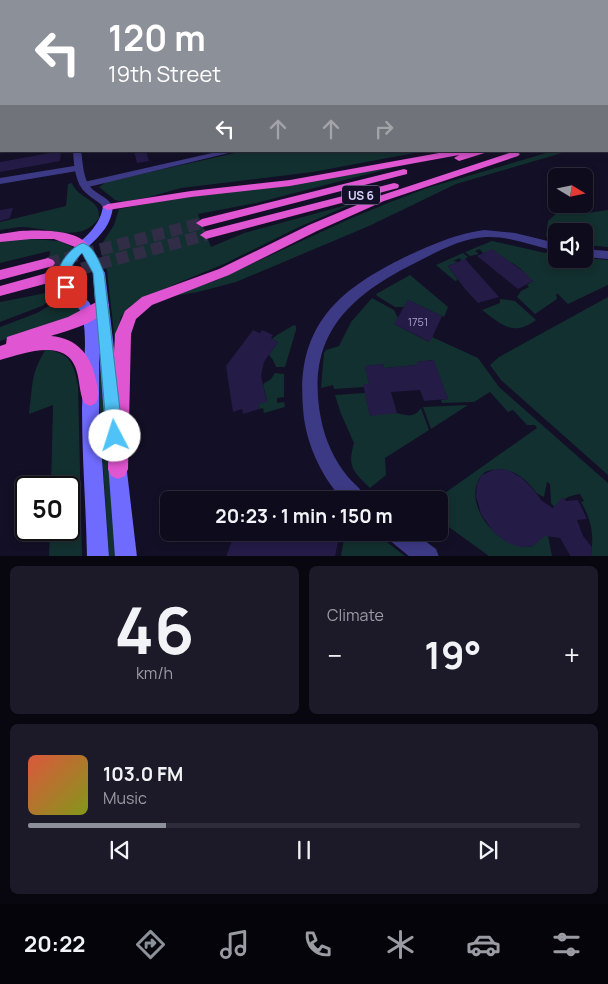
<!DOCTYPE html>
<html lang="en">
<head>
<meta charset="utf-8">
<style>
  body { margin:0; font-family:Manrope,sans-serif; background:#1c1929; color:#f1f3f6; height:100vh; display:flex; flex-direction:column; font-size:19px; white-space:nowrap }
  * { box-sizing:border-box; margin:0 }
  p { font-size:16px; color:#9b9ba3 }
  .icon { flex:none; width:28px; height:28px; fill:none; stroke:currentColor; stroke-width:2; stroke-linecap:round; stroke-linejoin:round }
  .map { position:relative; height:556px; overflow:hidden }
  .details { display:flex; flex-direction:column; gap:10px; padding:10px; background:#08060f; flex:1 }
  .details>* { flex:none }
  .banner { position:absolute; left:0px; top:0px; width:609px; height:152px; box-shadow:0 2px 8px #0003,0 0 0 1px #2e2b3b; background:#8c9099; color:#fff; overflow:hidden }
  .needle { width:32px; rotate:100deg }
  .controls { position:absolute; left:548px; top:168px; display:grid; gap:10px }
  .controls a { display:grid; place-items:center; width:45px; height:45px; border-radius:8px; background:#0e0b1c; box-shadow:0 2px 8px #0003,0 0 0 1px #2e2b3b; font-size:25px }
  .speed { position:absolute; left:15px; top:476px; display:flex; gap:10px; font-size:25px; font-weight:700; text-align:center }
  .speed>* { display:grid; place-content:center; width:65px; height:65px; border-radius:50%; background:#0e0b1c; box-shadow:0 2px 8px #0003,0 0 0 1px #2e2b3b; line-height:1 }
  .speed .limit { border:2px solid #111; border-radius:8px; background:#fff; color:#111 }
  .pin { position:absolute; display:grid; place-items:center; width:42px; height:42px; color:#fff; margin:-21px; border-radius:10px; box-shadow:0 2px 8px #0006 }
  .me { position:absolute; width:55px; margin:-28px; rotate:355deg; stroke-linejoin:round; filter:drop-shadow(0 0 4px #0008) }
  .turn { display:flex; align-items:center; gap:18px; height:105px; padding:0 25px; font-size:22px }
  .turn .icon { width:65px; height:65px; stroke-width:2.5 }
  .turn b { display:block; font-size:35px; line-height:42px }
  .lanes { display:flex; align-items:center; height:48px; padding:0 25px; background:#0003; justify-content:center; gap:25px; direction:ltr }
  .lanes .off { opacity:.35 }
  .big { font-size:38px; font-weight:700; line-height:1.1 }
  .details .card { flex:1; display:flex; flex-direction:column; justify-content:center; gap:8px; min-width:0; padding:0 18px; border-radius:8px; background:#1c1929 }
  .details .dial { align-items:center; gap:0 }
  .dial b { font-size:65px; line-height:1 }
  .song { display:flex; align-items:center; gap:15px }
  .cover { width:60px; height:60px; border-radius:8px; background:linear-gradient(135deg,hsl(10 70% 55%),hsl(70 70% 35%)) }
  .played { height:5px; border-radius:2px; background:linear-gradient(90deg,#8c9099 25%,#2e2b3b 25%) }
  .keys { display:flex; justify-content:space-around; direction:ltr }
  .heat { display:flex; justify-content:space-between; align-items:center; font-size:28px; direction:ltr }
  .details .tiles { flex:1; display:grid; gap:10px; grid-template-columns:1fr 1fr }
  .card:last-child { grid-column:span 2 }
  .trip { position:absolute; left:160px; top:491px; width:288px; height:50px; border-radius:8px; background:#0e0b1c; box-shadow:0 2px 8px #0003,0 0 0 1px #2e2b3b; font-weight:700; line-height:50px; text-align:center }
  .tab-bar { display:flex; height:80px; justify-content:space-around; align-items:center; background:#06040b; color:#9b9ba3 }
  .tab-bar .icon { width:35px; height:35px }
  .tab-bar .current { color:#8c9099 }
  .tab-bar b { font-size:22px; color:#f1f3f6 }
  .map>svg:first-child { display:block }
</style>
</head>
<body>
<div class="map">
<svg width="608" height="557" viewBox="0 0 608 557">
  <rect width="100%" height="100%" fill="#130f26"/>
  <!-- green -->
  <g fill="#12302f">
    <polygon points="244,151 425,151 313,172 181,188 149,197 123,202 115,200 99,187 106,182"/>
    <polygon points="553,151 569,151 456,184 369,226 236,282 198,292 167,297 215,281 347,220 388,203 427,188"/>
    <path d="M 395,167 L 256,203 L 198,214 L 211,247 L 244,233 L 354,203 L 297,228 L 224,264 L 144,297 L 130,307 L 121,317 L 115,342 L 107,271 L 101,253 L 103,242 L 114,225 L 119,209 C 210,191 303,184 395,167 Z"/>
    <path d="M 72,183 C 78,200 101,198 99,218 C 81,244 50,228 23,227 C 16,227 8,229 0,230 L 0,222 L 66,206 L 68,184 Z"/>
    <polygon points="608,210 608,247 584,245 584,231 556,231 556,241 549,239 546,236 548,221 558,212 587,213"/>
    <polygon points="18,238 59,241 73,247 64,291 42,306 0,322 0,302 46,293 50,251 0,263 0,240"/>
    <path d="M 492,241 L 545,253 L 549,251 L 556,253 L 556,259 L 584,258 L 608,260 L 608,285 L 568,304 L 558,294 L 556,294 L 557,299 L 535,314 L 517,297 L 521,291 L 529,287 L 527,285 L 533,281 C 526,275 520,267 512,263 C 504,259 482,257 480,249 L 475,251 L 479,254 L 470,256 L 465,252 Z"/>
    <polygon points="463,253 468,257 465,259 466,260 461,261 460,258 453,261 458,262 448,266 458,280 455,281 436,265"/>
    <polygon points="410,275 448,307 444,317 408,300 404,307 395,307 377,296 376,294"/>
    <polygon points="67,295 80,305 81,314 0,341 0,327 37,313"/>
    <polygon points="608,297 608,475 501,380 490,365 499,357"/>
    <path d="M 372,298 L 394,310 L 398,318 L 394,324 L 429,342 L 432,337 L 478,358 L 499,387 L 608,483 L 608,556 L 591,556 C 594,535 592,521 581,502 L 584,501 L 580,494 C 568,496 562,498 556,509 L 551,503 L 550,484 L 547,482 L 544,497 C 536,494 535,490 529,484 C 518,472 501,465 485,472 C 456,498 498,553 533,546 L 544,535 L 548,536 L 552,556 L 489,556 L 439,520 L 439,500 L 435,500 L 537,428 L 535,425 L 527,425 L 513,410 L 508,412 L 490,392 L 474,402 L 442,403 L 441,400 L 448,399 L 433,360 L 417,362 L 418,365 L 384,368 L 383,364 L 365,366 L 369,384 L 364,384 L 364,387 L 334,389 L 333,385 L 321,388 L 324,353 L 326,350 L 339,346 L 351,322 Z"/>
    <path d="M 500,299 L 515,301 L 536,320 C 513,337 502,325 482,310 L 500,303 Z"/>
    <polygon points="93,316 97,323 116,556 109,556"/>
    <polygon points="294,325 296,326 296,330 285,367 276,367 273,360 269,355 278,342 272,339 277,335"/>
    <path d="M 46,349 C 71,355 73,361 78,386 L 82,556 L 49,556 L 50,530 L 69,530 L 69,488 L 51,487 L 53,405 L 29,414 C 33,385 30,375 46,349 Z"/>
    <polygon points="275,373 284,374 284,397 277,398 277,403 284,402 285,407 264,413 263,408 259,409 258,404 267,401 263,384 271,379"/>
    <path d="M 365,393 L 370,415 C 378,415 388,412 395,413 C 406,414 413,420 421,408 L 429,430 L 385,458 L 386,475 L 370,488 C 353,471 347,467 354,443 L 341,414 L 335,395 Z"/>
    <polygon points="468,405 431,429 423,407"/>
    <polygon points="345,533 357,542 359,533 375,533 405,556 341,556"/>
  </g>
  <!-- building -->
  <g fill="#241b47">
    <polygon points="61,151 60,161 0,172 0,162"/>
    <polygon points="134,151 146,151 149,161 137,163"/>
    <polygon points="13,208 10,218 0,221 0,210"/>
    <polygon points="492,249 524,272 533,281 518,289 477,256"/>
    <polygon points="465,259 499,297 478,303 465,289 448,266"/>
    <polygon points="408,300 442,316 430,342 394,324"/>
    <polygon points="253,330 260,333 262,330 273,335 271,338 278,342 264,362 261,376 267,402 258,404 259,409 243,414 242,409 233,412 226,366"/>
    <polygon points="434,360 448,399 424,401 420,390 391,392 397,413 370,416 363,384 369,384 365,366 383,364 384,368 418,365 416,362"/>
    <polygon points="495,469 508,470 522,478 534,490 542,501 553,508 563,497 566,501 578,500 587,519 577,520 583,536 592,547 591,557 571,557 560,538 545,536 533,546 521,547 508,543 494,533 481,514 476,496 477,484 482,475"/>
    <polygon points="235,532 340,532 335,557 226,557"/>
  </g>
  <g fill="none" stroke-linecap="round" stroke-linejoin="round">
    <!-- trunk-tunnel -->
    <g stroke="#312d47" stroke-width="12" stroke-dasharray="12 6" stroke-linecap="butt">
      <polyline points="48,263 202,223"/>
      <polyline points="47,278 206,235"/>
    </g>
    <!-- minor -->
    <g fill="#3d3a85" fill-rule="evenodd">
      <rect x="0" y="88" width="1" height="4"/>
      <polygon points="221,151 237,151 84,188 79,185 84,182"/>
      <polygon points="80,165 83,166 83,170 0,184 0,178"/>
      <path d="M 484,230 L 515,233 L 556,243 L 556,251 C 533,246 510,236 486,237 C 461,238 437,252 415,263 C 347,297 305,337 321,419 C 325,440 334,460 348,477 C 355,485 363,490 367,500 L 343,500 C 320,475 305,441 303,408 C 296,326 338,290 405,257 C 431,245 456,234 484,230 Z"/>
      <polygon points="584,249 608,251 608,259 584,257"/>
      <polygon points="385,532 413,532 436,549 439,557 410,557 388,539"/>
    </g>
    <!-- tertiary -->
    <path fill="#3d3a85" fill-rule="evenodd" d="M 73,151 L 81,151 C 83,163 83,180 92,189 C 100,196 108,197 113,207 L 112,209 L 104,209 C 100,201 93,200 86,193 C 75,183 74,165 73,151 Z"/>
    <!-- secondary -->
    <g fill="#6f6bff" fill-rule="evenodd">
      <path d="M 108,204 L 113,207 C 111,224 102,234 89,246 L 105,273 L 122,416 L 119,422 L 113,425 L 107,422 L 104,416 L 99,351 L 99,417 L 109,557 L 87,557 C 86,507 82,458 82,409 C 82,379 88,347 83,318 C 80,301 56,295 57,278 C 58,247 97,241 103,207 ZM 82,253 L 93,273 L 96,315 L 89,302 L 70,282 L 71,267 Z"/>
      <polygon points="117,454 124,456 126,463 137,557 115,557 108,463 110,456"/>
    </g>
    <!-- trunk -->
    <g fill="#e055d1" fill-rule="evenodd">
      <polygon points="450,151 491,151 459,161 454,158 459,155 290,186 191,197 108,210 102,207 108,204 191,191 290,180"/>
      <polygon points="515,151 520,154 518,156 384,201 317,231 229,275 152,305 136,319 131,334 128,469 125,476 118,479 111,476 108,469 115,334 125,311 142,297 219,269 309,225 376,197"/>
      <polygon points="404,169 407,170 407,174 202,227 196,223 202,219"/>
      <polygon points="394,183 398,184 399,186 398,188 206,239 200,235 206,231"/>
      <path d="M 20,231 C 39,230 77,229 89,246 L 83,250 L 54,239 L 31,239 L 0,242 L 0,234 Z"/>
      <polygon points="48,258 53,260 55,263 53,266 0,280 0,270"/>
      <polygon points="47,273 52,274 54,278 52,282 0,296 0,286"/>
      <path d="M 102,299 L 107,301 L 109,305 C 100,323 69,330 51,336 C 77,338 91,355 96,380 C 98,388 100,395 96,403 L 90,406 L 84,403 C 79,392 80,380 76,369 C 65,337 23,354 0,360 L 0,346 L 6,344 L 7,337 L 68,317 Z"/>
    </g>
  </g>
  <!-- sky -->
  <linearGradient id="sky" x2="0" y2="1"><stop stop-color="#0a0815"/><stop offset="0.51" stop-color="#333752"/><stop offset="1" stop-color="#333752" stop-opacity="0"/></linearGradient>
  <rect width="608" height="160" fill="url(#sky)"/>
  <!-- route -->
  <path fill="#4fc3f7" stroke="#337fa1" d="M 83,243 C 94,246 100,263 104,273 L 123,436 L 120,442 L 115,445 L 109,442 L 107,436 L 93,273 L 82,253 C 72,263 66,273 72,287 L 70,290 L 62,290 C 61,287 58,282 57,278 C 57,265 71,247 83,243 Z"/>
  <g text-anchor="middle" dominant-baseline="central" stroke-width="5" stroke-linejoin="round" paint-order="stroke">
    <!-- number labels -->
    <g font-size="11" fill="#aca6d1">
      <text x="418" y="321">1751</text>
    </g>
    <!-- shield labels -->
    <rect fill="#130f26" stroke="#9e99be" stroke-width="1" x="342" y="185.5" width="38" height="19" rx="4"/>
    <g font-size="12" font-weight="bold" fill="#d9d4ff">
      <text x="361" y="195">US 6</text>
    </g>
  </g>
</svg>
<div class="controls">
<a><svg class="needle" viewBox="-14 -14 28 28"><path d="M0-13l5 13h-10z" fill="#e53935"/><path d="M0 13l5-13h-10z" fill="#9b9ba3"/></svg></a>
<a><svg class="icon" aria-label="sound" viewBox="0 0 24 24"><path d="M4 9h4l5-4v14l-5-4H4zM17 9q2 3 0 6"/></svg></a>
</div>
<div class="speed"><div class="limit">50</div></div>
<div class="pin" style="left:66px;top:287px;background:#d93025"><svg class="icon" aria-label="arrive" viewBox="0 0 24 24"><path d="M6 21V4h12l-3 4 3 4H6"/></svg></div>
<svg class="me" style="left:115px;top:436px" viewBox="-20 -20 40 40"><circle r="19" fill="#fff"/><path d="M0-13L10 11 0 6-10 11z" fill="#4fc3f7"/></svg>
<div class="trip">20:23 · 1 min · 150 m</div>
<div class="banner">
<div class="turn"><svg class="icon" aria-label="left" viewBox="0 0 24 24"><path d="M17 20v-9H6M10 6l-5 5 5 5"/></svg><div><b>120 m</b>19th Street</div></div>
<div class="lanes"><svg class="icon" aria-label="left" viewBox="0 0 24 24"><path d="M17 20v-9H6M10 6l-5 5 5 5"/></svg><svg class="icon off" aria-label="ahead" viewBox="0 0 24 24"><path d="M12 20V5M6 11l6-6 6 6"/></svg><svg class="icon off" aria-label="ahead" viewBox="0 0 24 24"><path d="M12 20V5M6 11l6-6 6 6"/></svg><svg class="icon off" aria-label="right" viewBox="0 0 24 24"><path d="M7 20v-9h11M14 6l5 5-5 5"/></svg></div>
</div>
</div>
<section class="details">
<div class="tiles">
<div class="card dial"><b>46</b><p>km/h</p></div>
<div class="card"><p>Climate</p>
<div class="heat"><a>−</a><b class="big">19°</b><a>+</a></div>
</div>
<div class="card">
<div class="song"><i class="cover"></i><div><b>103.0 FM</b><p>Music</p></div></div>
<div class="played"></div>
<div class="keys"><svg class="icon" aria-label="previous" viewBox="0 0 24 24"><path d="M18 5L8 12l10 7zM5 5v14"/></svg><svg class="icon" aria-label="pause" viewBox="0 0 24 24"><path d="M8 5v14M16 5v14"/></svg><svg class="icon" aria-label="next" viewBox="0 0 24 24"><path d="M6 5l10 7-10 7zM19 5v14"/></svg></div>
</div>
</div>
</section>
<nav class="tab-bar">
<b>20:22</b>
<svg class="icon current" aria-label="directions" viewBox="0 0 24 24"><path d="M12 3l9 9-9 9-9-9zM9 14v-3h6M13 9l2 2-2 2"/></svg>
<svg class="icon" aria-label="music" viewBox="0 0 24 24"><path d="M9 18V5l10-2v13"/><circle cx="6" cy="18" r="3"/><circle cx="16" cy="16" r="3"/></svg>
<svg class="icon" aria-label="phone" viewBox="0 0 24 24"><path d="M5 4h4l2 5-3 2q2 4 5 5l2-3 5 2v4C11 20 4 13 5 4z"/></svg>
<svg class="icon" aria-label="climate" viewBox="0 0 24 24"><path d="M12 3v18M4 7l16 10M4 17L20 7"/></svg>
<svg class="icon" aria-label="car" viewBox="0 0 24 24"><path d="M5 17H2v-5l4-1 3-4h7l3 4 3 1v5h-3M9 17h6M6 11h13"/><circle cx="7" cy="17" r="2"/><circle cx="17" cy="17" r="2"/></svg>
<svg class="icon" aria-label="filters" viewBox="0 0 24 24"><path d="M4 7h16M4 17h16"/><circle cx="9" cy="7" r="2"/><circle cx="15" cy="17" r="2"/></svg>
</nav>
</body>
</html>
